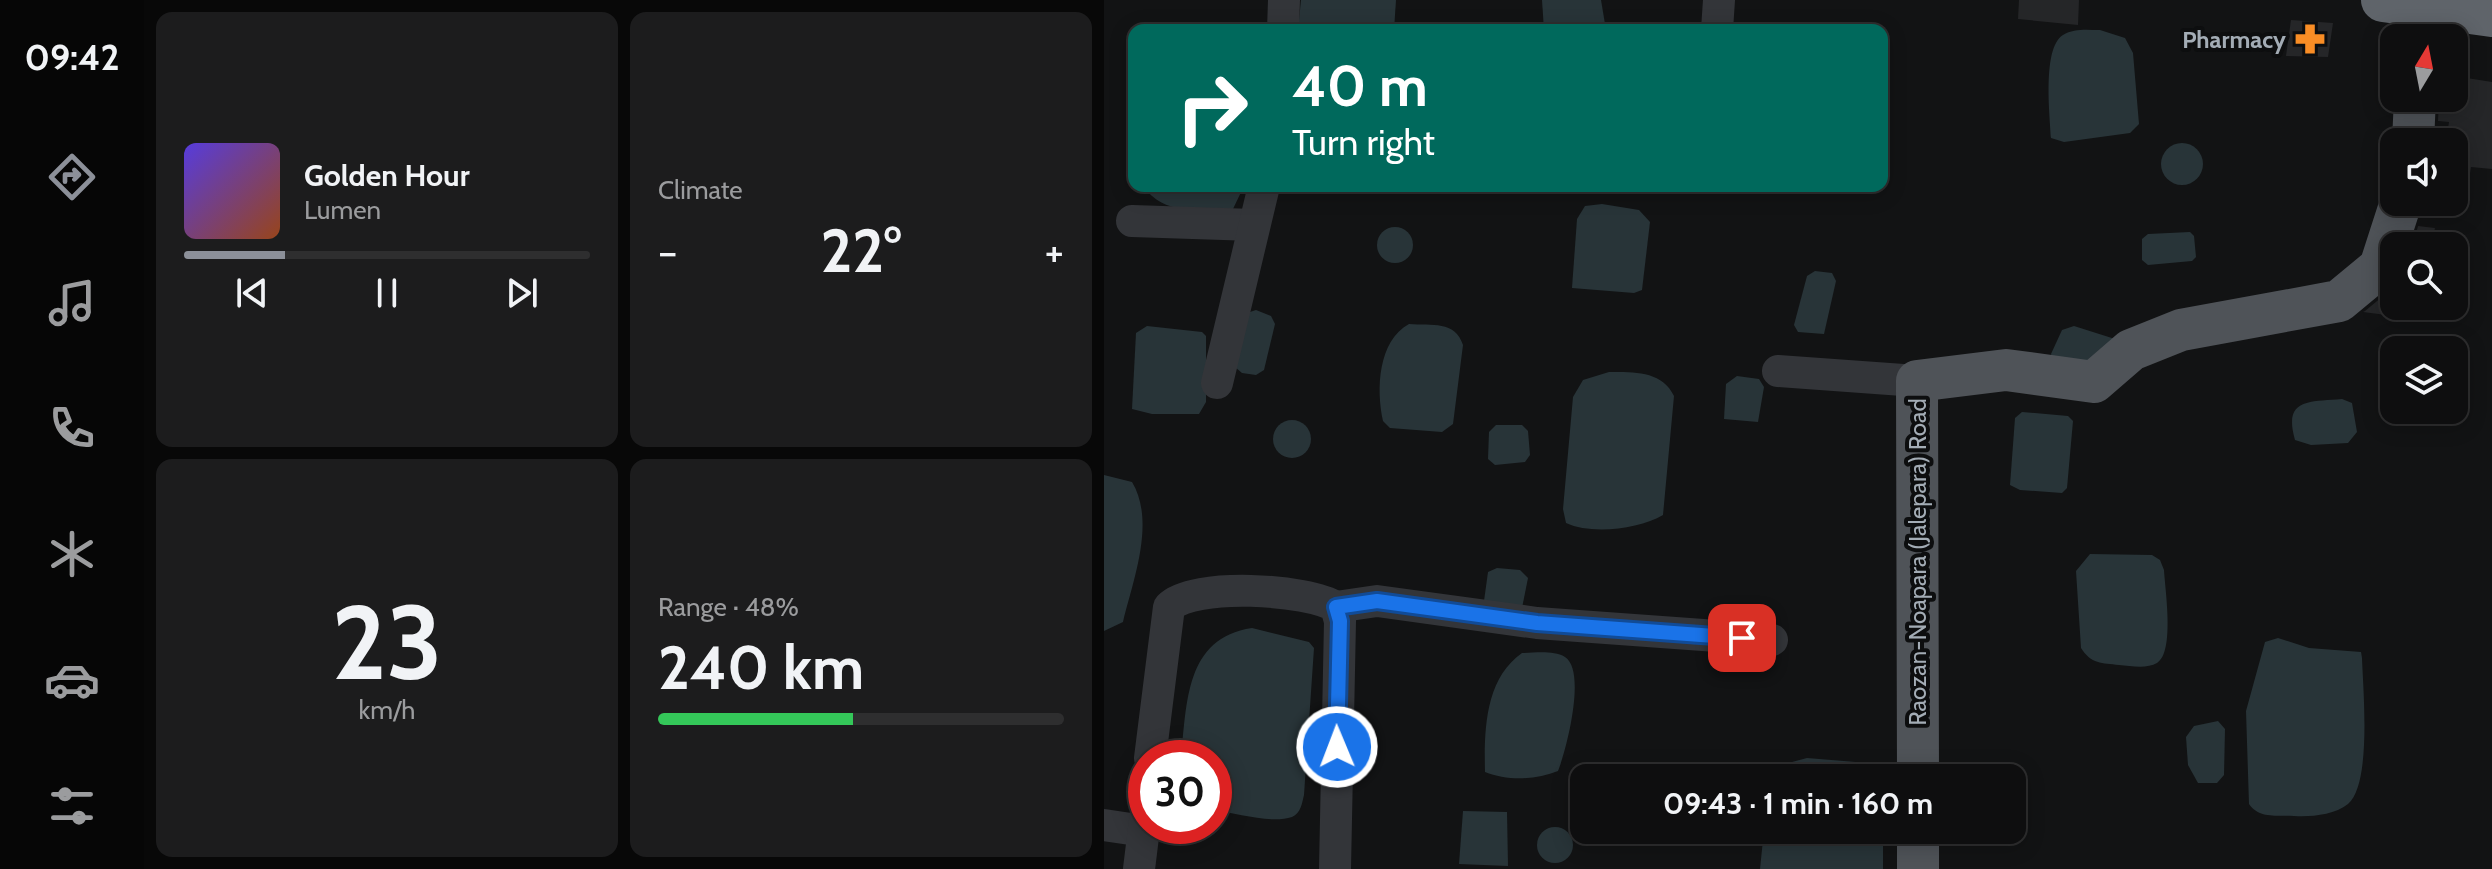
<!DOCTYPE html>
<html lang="en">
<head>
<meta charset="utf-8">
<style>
  body { margin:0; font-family:Cabin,sans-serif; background:#1c1c1d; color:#f1f3f6; height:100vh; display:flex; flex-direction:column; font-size:30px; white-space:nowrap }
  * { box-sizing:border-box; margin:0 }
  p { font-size:26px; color:#9b9c9e }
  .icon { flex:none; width:44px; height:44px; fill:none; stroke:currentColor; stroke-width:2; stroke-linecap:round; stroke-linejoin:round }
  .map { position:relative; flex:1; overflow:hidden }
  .details { display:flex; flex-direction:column; gap:12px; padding:12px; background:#080808; width:960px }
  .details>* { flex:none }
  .hud { position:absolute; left:24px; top:24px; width:760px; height:168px; border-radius:16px; box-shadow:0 4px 20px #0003,0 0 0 2px #2e2e2f; background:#00695c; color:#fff; overflow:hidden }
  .needle { width:52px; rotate:10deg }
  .buttons { position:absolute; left:1276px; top:24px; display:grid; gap:16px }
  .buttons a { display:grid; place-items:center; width:88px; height:88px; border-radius:16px; background:#0e0e0f; box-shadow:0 4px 20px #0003,0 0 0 2px #2e2e2f; font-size:40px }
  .speed { position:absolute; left:24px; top:740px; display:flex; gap:16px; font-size:40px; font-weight:700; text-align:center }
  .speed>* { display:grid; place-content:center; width:104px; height:104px; border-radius:50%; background:#0e0e0f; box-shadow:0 4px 20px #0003,0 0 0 2px #2e2e2f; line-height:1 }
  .speed .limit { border:12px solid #d22; background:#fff; color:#111 }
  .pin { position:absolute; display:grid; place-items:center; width:68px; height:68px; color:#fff; margin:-34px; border-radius:16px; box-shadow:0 4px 12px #0006 }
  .me { position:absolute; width:88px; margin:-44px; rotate:359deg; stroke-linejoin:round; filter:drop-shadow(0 0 6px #0008) }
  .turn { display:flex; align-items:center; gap:28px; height:168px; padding:0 32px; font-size:36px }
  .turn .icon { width:104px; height:104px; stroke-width:2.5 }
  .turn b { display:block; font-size:56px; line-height:68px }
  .big { font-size:60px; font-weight:700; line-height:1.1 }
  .details .tile { flex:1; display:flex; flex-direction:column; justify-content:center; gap:12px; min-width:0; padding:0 28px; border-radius:16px; background:#1c1c1d }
  .details .dial { align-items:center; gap:0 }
  .dial b { font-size:104px; line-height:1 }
  .song { display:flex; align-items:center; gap:24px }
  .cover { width:96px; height:96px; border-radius:12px; background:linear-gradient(135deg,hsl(250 70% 55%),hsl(20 70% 35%)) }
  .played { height:8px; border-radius:4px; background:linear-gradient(90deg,#8c9099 25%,#2e2e2f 25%) }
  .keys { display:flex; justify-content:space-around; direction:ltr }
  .heat { display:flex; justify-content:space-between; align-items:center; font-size:44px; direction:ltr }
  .charge { height:12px; border-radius:6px; background:linear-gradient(90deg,#34c759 48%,#2e2e2f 0) }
  .details .tiles { flex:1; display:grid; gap:12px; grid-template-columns:repeat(2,1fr) }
  .trip { position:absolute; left:466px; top:764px; width:456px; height:80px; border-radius:16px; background:#0e0e0f; box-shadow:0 4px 20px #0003,0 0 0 2px #2e2e2f; font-weight:700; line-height:80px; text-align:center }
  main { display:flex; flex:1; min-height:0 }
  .dock { display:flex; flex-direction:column; width:144px; justify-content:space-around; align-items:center; background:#060606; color:#9b9c9e }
  .dock .icon { width:56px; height:56px }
  .dock .current { color:#8c9099 }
  .dock b { font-size:36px; color:#f1f3f6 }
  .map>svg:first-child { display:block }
</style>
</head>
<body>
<main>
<nav class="dock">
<b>09:42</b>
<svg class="icon current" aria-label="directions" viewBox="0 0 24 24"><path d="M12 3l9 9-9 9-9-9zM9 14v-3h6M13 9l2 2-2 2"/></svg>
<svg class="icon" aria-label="music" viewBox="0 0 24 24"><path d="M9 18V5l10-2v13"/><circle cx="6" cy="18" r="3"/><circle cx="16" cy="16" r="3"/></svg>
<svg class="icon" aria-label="phone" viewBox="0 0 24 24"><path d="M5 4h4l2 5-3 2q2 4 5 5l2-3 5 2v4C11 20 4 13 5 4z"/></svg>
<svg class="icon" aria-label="climate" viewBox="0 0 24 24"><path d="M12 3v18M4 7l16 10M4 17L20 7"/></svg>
<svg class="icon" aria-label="car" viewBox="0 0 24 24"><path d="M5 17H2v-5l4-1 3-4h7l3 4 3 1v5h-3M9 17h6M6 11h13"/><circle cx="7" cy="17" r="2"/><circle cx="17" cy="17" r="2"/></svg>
<svg class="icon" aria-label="filters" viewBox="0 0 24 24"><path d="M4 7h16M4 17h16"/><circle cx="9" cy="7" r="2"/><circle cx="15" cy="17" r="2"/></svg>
</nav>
<section class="details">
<div class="tiles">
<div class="tile">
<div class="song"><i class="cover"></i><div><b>Golden Hour</b><p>Lumen</p></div></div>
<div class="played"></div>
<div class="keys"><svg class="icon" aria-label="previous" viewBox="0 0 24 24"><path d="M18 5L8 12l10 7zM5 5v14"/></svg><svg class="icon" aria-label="pause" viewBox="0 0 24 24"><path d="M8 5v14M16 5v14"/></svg><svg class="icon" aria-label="next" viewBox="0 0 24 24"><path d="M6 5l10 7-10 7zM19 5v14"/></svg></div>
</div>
<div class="tile"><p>Climate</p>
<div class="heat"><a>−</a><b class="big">22°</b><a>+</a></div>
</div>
<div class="tile dial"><b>23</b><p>km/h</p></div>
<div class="tile"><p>Range · 48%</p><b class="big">240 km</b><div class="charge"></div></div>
</div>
</section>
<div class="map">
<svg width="1388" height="869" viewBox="0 0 1388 869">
  <rect width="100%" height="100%" fill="#121314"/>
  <!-- water -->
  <g fill="#283438">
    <polygon points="197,0 292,0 290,30 194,30"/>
    <polygon points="438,0 497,0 502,30 440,30"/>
    <path d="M 996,30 L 1021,38 L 1029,53 L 1035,124 L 1026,133 L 960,142 L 947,138 C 946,115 938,48 959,35 C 970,28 984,30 996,30 Z"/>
    <circle cx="1078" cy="164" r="21"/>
    <path d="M 39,186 L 140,186 L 128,211 C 94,209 60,216 39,186 Z"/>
    <polygon points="498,204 535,210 546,222 538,290 530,293 468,288 473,219 481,206"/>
    <circle cx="291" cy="245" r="18"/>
    <polygon points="1086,232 1090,236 1092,257 1088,261 1044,265 1038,260 1038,239 1044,234"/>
    <polygon points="711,271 728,273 732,281 720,334 694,332 690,325 703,276"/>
    <polygon points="152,310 167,316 171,324 160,370 152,375 138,373 131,367 143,313"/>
    <path d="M 305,324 C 328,326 351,320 359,345 L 349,424 L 338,432 L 286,428 L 279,421 C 272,389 274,341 305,324 Z"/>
    <polygon points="43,326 98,332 102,336 102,402 95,414 48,414 28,409 32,333"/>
    <polygon points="970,326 1011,339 992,363 949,361 947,354 958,330"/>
    <path d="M 505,372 C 531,372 558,371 570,396 L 559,515 C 535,529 488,535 462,523 L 459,509 L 469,397 L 479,380 Z"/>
    <polygon points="633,376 655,379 660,387 654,422 620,419 622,384"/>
    <path d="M 1238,399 L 1248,403 L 1253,432 L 1244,443 L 1207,445 L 1191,440 C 1179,398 1205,402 1238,399 Z"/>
    <polygon points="918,412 964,416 969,421 963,488 958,493 916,490 906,485 911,418"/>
    <circle cx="188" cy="439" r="19"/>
    <polygon points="392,425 418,425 424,431 426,455 421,462 391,465 384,459 385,432"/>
    <path d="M 0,475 L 28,482 C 52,522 29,580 19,622 L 0,631 Z"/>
    <path d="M 986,554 L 1048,555 L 1056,560 L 1060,570 C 1061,589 1071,652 1053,663 C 1043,669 1027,666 1015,665 C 998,663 987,664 977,648 L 972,571 Z"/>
    <polygon points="393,568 416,570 424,578 418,608 380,601 384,572"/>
    <path d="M 148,628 L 205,642 L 210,648 L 200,795 C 198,803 197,813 188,817 C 167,824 132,813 110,810 L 110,758 L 77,758 C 83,703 81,638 148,628 Z"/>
    <path d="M 1174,638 L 1205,648 L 1257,652 L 1258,658 C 1259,688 1268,784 1244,804 C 1230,815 1207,817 1190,816 C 1174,815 1155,819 1145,804 L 1142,711 L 1161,642 Z"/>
    <path d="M 418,653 C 431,653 449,650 461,657 C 483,671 462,751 454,771 C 432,780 403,781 381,772 C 380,730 381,679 418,653 Z"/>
    <polygon points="1114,721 1121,729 1120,775 1113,783 1094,783 1084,765 1082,737 1090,726"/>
    <polygon points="703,758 764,763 771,768 775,778 666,778 673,766"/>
    <polygon points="359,811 403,812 404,866 355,864"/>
    <circle cx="451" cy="845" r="18"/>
    <polygon points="660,830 779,830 779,869 656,869"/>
  </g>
  <!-- building -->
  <g fill="#252628">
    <polygon points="915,0 975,0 974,25 914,19"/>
    <polygon points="1187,20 1229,23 1224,57 1182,56"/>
    <polygon points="1350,76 1388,82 1388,169 1367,167 1360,211 1350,210 1350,142 1342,142 1345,122 1334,121 1335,98 1350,98"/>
    <polygon points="1314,226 1331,228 1327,246 1309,244"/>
    <polygon points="1290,287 1290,316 1259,312 1261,311"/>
  </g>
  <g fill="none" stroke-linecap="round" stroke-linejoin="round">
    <!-- minor -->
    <g stroke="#333539" stroke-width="32">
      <polyline points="179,30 180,0"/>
      <polyline points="613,30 615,0"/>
      <polyline points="28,221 150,225"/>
      <polyline points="674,371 813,381"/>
      <polyline points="113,383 160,186"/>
      <polyline points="232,607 273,601 433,623 668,640"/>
      <path d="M 46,758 L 65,607 C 89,582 204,589 232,607 L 236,621 L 231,869"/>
      <polyline points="0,825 40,831"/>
      <polyline points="35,869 42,812"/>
    </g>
    <!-- major -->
    <g stroke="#4f5358" stroke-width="42">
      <polyline points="1315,38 1317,0"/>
      <polyline points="1309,142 1311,98"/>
      <polyline points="814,778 813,381 902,370 990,382 1027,350 1077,330 1235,301 1276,267 1297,202"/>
      <polyline points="814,869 814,830"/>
    </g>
    <!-- highway -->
    <polyline stroke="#5f646a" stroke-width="44" points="1279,0 1388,15"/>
  </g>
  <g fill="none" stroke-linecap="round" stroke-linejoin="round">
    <!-- route casing -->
    <g stroke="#114b97" stroke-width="20">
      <polyline id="route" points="233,747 236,621 232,607 273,601 433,623 638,638"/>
    </g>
    <!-- route -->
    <use href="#route" stroke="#1a73e8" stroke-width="14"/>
  </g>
  <!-- icons -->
  <defs>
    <g id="pharmacy-bare" transform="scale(2.4)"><path d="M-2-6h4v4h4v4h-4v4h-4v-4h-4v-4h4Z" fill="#f98d25" stroke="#0d0e0f" stroke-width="2.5" paint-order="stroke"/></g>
  </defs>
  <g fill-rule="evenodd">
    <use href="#pharmacy-bare" x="1206" y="39"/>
  </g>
  <g text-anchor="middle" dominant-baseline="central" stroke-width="8" stroke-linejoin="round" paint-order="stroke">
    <!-- poi labels -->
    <g font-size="24" font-weight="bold" fill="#a3acb5" stroke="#0d0e0f" text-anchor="end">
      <text x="1182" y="39">Pharmacy</text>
    </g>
    <!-- street labels -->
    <g font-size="24" fill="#a3acb5" stroke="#0d0e0f">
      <text transform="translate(813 562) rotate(-90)">Raozan-Noapara (Jalepara) Road</text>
    </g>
  </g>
</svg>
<div class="buttons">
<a><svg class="needle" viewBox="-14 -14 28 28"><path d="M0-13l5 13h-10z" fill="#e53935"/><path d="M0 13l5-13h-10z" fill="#9b9c9e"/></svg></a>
<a><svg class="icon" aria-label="sound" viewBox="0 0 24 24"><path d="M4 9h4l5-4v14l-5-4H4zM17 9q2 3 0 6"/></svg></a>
<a><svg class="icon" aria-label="search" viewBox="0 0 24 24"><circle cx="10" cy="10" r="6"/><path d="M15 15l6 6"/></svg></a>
<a><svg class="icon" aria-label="layers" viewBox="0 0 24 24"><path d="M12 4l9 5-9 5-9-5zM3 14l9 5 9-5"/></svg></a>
</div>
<div class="speed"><div class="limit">30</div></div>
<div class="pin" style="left:638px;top:638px;background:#d93025"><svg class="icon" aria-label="arrive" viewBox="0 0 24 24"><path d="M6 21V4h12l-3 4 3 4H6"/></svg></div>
<svg class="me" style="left:233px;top:747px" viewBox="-20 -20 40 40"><circle r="17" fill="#1a73e8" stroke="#fff" stroke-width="3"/><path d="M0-11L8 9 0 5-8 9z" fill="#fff"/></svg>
<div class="trip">09:43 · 1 min · 160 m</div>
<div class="hud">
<div class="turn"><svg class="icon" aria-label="right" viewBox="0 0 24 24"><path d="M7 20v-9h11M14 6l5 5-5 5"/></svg><div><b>40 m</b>Turn right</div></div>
</div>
</div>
</main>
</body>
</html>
